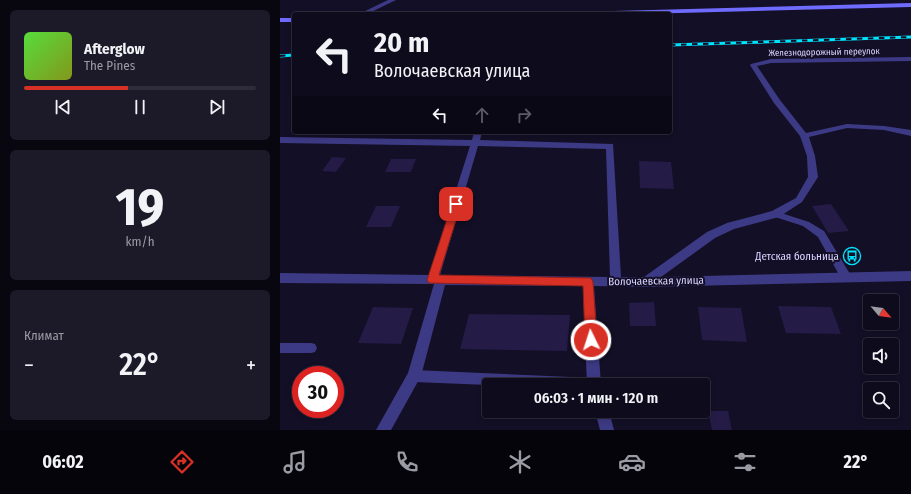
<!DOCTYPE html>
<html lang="ru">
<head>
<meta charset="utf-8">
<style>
  body { margin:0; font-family:"Fira Sans Condensed",sans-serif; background:#1c1929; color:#f1f3f6; height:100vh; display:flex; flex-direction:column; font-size:15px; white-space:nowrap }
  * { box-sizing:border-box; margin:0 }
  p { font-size:13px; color:#9b9ba3 }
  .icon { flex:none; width:22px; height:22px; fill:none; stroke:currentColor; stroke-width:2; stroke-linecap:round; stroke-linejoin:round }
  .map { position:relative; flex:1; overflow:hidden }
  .side { display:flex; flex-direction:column; gap:10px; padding:10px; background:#08060f; width:280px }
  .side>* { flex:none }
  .hud { position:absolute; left:12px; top:12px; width:380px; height:122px; border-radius:4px; box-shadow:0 2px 6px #0003,0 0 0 1px #2e2b3b; background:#0e0b1c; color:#f1f3f6; overflow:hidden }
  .needle { width:26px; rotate:119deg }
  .fabs { position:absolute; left:583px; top:294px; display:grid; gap:8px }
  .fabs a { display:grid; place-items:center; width:36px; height:36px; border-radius:4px; background:#0e0b1c; box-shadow:0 2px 6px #0003,0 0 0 1px #2e2b3b; font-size:20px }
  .speed { position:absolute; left:12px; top:366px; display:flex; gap:8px; font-size:20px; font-weight:700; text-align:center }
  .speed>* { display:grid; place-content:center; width:52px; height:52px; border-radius:50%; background:#0e0b1c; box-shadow:0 2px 6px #0003,0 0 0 1px #2e2b3b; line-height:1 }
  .speed .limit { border:6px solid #d22; background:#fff; color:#111 }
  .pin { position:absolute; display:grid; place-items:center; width:34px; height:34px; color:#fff; margin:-17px; border-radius:8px; box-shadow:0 2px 6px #0006 }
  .me { position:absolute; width:44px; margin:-22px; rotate:356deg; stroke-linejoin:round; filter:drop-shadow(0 0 3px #0008) }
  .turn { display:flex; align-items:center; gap:14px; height:84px; padding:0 16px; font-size:18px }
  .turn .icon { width:52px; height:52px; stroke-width:2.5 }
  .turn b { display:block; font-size:28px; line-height:34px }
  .lanes { display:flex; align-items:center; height:38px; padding:0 16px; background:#0003; justify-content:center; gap:20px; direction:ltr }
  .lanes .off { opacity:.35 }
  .big { font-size:30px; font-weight:600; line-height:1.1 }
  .side .tile { flex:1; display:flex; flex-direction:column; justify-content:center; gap:6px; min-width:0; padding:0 14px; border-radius:6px; background:#1c1929 }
  .side .dial { align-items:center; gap:0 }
  .dial b { font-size:52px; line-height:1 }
  .song { display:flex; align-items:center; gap:12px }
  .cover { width:48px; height:48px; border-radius:6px; background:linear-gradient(135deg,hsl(110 70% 55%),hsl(70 70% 35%)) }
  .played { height:4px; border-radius:2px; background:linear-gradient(90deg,#d93025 45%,#2e2b3b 45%) }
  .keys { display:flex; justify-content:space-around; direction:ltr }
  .heat { display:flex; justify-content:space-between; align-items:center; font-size:22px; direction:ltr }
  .trip { position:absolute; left:202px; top:378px; width:228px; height:40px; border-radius:4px; background:#0e0b1c; box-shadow:0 2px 6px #0003,0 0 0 1px #2e2b3b; font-weight:600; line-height:40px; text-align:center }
  .tabs { display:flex; height:64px; justify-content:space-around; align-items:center; background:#06040b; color:#9b9ba3 }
  .tabs .icon { width:28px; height:28px }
  .tabs .current { color:#d93025 }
  .tabs b { font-size:18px; color:#f1f3f6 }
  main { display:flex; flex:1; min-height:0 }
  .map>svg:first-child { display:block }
</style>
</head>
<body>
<main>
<section class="side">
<div class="tile">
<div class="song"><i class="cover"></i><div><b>Afterglow</b><p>The Pines</p></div></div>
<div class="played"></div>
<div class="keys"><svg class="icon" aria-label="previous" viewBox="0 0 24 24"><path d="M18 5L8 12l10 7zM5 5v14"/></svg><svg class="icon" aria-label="pause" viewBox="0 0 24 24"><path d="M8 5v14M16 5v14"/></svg><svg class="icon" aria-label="next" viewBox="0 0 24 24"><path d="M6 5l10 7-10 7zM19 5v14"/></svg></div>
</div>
<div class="tile dial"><b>19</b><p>km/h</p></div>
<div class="tile"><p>Климат</p>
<div class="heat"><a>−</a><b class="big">22°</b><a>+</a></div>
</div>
</section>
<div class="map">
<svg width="631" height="430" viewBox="0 0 631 430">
  <rect width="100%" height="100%" fill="#130f26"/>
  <!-- building -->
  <g fill="#241b47">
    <polygon points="52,157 66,158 56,172 42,171"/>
    <polygon points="111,159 136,159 131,172 105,172"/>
    <polygon points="359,161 391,162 394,189 360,188"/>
    <polygon points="551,204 569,231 548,233 532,206"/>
    <polygon points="96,206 120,206 111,227 86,227"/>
    <polygon points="374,302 376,326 350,326 349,303"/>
    <polygon points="498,306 551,307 561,334 506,333"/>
    <polygon points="93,307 133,308 121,344 78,343"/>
    <polygon points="418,307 461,308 467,342 422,340"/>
    <polygon points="189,314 290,315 287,351 180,349"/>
    <polygon points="428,411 448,411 452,430 432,430"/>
  </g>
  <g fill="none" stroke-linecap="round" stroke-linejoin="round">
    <!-- lane -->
    <g fill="#3d3a85" fill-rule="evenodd">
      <polygon points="495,211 529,222 544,231 570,274 571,277 570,280 566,281 562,280 538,237 523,226 492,216 491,214"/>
      <polygon points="0,343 31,343 35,344 37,348 35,352 31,353 0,353"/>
      <polygon points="134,370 314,378 318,380 320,384 209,385 134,382 130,380 128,376 130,372"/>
    </g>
    <!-- street -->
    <g fill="#3d3a85" fill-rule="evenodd">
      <polygon points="108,0 116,0 87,14 79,14"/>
      <path d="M 631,57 L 631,61 L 491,63 L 477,66 L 500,100 L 526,133 L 567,124 L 604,126 L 631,130 L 631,136 L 604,130 L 567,128 L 529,137 L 535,156 L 538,177 L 522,202 L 499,217 L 454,229 L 435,238 L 381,277 L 631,271 L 631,281 L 366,287 L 314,286 L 321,385 L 307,385 L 303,286 L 165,285 L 141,376 L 111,430 L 96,430 L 128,373 L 154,284 L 0,283 L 0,273 L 149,275 L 190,146 L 0,143 L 0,137 L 192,140 L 194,132 L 202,132 L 200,140 L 333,144 L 341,277 L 364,277 L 427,232 L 447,223 L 492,211 L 516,198 L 528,177 L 527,156 L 520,136 L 494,103 L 470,65 L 471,64 L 491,59 ZM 198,146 L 326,149 L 330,277 L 160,275 Z"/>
      <polygon points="315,411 329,411 334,430 320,430"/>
    </g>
    <!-- secondary -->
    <g fill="#6f6bff" fill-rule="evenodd">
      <polygon points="631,3 631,7 361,14 293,14 296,12"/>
      <rect x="0" y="18" width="14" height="4"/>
    </g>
    <!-- rail casing -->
    <g stroke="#00e5ff" stroke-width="3">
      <g id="rail">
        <polyline points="390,45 631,37"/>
        <polyline points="0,56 14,55"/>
      </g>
    </g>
    <!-- rail -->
    <use href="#rail" stroke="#130f26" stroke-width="2" stroke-dasharray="5.5" stroke-linecap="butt"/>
  </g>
  <!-- route -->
  <polygon fill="#d93025" stroke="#8d1f18" points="176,200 181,204 159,275 311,278 313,282 317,340 315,344 311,345 307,344 305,340 303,286 149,283 147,280 172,204"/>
  <!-- icons -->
  <defs>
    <g id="bus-ring" transform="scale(0.9)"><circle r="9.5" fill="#130f26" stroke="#00e5ff" stroke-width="1.5"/><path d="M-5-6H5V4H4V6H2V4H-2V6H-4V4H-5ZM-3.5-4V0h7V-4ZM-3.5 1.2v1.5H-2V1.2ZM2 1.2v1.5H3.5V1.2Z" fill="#00e5ff"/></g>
  </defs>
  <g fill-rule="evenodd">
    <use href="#bus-ring" x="572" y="256"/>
  </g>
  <g text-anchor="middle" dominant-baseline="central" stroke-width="4" stroke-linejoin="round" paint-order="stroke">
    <!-- far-street labels -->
    <g font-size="9" fill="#d9d4ff" stroke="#130f26">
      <text transform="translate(544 52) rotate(-1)">Железнодорожный переулок</text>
    </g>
    <!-- poi labels -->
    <g font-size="11" fill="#d9d4ff" stroke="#130f26" text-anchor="end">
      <text x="559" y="256">Детская больница</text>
    </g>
    <!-- street labels -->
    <g font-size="11" fill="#d9d4ff" stroke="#130f26">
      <text transform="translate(376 281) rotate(-1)">Волочаевская улица</text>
    </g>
  </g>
</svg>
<div class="fabs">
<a><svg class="needle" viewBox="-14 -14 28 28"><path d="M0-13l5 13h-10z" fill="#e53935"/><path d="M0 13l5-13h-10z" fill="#9b9ba3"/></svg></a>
<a><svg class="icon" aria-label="sound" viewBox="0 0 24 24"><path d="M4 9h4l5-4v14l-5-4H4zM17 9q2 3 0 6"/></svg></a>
<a><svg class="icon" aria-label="search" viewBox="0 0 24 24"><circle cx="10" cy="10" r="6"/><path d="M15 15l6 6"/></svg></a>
</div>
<div class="speed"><div class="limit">30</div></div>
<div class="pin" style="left:176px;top:204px;background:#d93025"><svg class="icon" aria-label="arrive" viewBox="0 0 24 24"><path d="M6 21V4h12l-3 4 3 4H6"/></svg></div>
<svg class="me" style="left:311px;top:340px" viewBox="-20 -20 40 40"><circle r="17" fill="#d93025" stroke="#fff" stroke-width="3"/><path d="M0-11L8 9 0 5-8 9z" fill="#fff"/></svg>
<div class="trip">06:03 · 1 мин · 120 m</div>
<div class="hud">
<div class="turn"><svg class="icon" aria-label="left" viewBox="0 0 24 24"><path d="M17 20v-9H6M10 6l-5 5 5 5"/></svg><div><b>20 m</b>Волочаевская улица</div></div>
<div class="lanes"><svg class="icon" aria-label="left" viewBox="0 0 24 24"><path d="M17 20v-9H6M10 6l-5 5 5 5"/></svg><svg class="icon off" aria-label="ahead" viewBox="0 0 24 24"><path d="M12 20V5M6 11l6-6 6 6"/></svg><svg class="icon off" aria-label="right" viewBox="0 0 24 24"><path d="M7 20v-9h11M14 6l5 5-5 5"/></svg></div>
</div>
</div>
</main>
<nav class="tabs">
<b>06:02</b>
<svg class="icon current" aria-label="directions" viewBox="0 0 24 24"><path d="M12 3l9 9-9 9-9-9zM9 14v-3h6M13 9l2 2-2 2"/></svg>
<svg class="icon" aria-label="music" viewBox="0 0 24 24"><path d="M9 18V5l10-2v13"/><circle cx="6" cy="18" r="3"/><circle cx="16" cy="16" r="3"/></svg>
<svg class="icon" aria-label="phone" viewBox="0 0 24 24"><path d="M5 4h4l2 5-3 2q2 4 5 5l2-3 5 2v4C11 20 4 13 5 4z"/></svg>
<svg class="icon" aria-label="climate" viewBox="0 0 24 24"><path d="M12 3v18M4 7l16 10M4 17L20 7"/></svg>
<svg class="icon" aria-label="car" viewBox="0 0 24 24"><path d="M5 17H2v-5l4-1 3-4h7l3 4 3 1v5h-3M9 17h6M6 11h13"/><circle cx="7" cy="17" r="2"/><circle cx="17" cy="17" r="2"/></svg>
<svg class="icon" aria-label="filters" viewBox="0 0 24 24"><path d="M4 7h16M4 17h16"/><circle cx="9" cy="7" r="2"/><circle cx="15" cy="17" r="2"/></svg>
<b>22°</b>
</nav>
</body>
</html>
